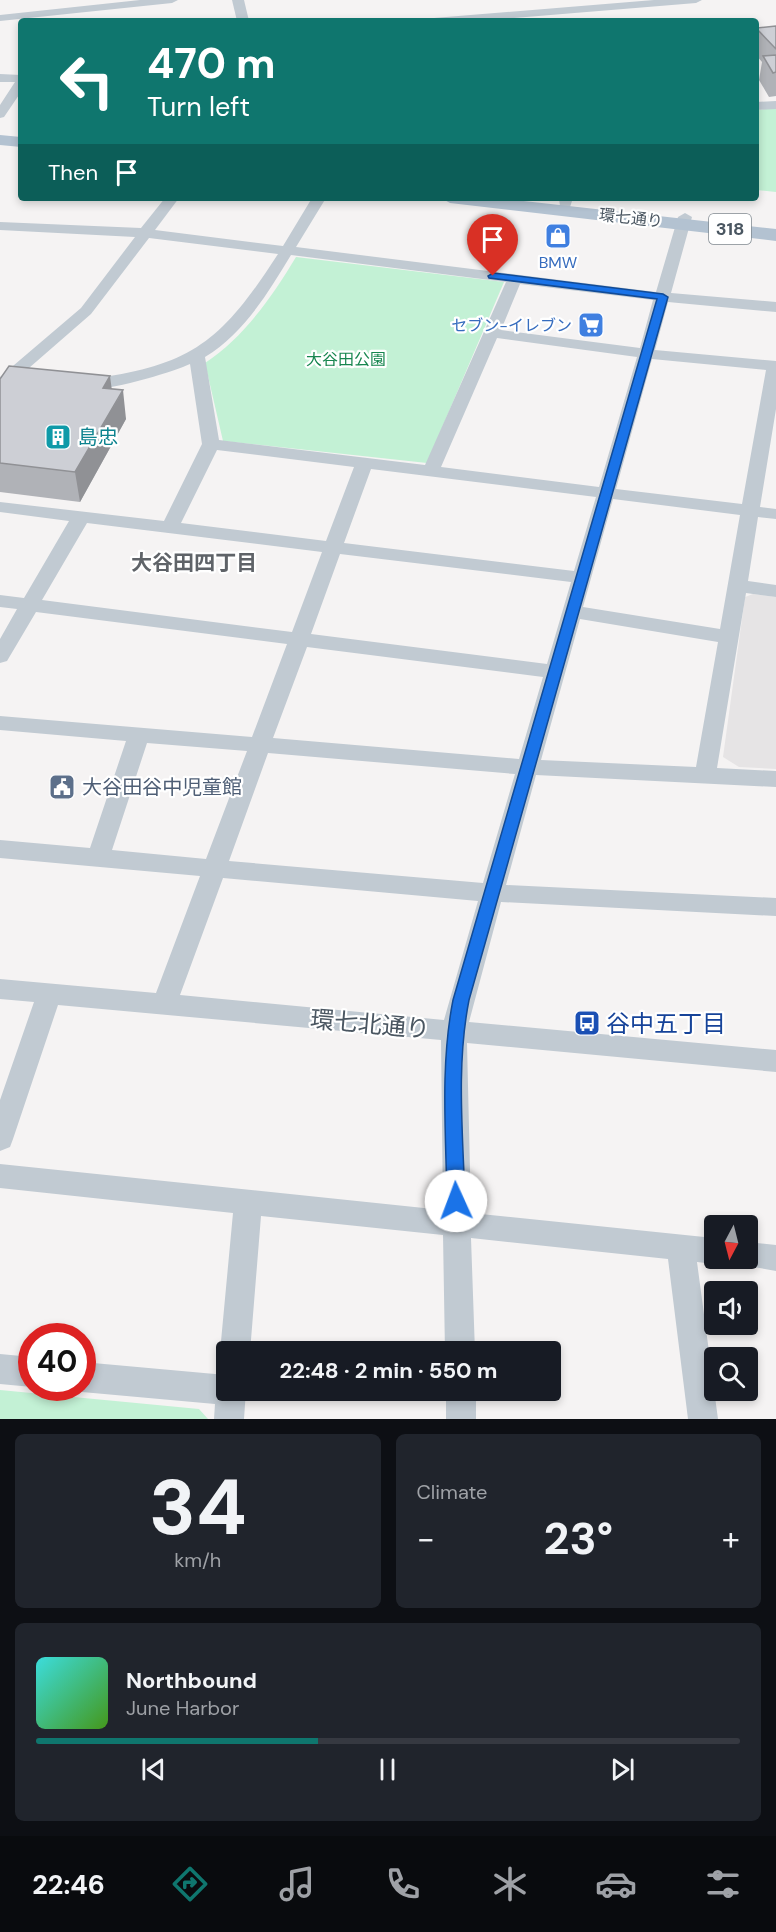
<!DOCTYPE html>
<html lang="en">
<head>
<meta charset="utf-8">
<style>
  body { margin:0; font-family:"DM Sans","Noto Sans JP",sans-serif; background:#20242c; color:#f1f3f6; height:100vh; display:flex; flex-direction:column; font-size:22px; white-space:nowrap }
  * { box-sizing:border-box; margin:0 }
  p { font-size:20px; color:#9ea1a6 }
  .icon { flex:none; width:33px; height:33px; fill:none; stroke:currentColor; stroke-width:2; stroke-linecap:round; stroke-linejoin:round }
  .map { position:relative; height:1419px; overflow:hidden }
  .side { display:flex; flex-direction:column; gap:15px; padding:15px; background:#0d0f14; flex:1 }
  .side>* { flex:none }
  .guide { position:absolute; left:18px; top:18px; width:741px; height:183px; border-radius:6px; box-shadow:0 3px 9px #0003; background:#0f766e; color:#fff; overflow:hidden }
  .needle { width:39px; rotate:187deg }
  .controls { position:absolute; left:704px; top:1215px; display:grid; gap:12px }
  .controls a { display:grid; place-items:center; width:54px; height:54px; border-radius:6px; background:#171b24; box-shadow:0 3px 9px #0003; font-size:30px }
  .speed { position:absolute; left:18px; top:1323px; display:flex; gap:12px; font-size:30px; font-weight:700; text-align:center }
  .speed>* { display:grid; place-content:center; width:78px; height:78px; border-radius:50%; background:#171b24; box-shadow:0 3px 9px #0003; line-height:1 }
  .speed .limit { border:9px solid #d22; background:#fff; color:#111 }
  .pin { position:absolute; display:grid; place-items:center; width:51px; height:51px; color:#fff; margin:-62px -26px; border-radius:50% 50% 50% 0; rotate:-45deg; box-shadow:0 0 6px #0007 }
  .pin .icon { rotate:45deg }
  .me { position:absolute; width:66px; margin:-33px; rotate:358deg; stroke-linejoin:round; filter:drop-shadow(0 0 4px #0008) }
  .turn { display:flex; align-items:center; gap:21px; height:126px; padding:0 30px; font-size:27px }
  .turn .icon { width:78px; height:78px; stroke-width:2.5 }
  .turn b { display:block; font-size:42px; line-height:51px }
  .then { display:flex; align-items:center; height:57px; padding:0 30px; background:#0003; gap:12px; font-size:22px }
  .big { font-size:45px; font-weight:700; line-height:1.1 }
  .side .card { flex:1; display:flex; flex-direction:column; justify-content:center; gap:9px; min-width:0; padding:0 21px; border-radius:9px; background:#20242c }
  .side .dial { align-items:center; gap:0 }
  .dial b { font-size:78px; line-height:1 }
  .song { display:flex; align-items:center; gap:18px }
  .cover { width:72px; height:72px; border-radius:9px; background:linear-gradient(135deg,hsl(180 70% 55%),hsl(100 70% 35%)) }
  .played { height:6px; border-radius:3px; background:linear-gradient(90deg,#0f766e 40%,#363941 40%) }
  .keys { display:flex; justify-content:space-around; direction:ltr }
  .heat { display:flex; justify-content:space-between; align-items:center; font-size:33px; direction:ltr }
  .side .tiles { flex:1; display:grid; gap:15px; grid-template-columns:1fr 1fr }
  .card:last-child { grid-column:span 2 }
  .trip { position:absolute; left:216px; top:1341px; width:345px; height:60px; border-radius:6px; background:#171b24; box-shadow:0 3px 9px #0003; font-weight:700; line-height:60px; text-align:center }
  .menu { display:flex; height:96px; justify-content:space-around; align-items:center; background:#090b0e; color:#9ea1a6 }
  .menu .icon { width:42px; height:42px }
  .menu .selected { color:#0f766e }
  .menu b { font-size:27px; color:#f1f3f6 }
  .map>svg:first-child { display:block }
</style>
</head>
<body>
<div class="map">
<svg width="776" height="1419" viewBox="0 0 776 1419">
  <rect width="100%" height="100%" fill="#f5f3f3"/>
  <!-- education -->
  <polygon fill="#e6e4e5" points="753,594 776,597 776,769 739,767 723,757 745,597"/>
  <!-- green -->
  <g fill="#c3f1d5">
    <polygon points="776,108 776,192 756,190 756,110"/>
    <path d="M 296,257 L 504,282 L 427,463 L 223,441 L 205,363 C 244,337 272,297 296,257 Z"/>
    <polygon points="0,1390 199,1409 208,1419 0,1419"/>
  </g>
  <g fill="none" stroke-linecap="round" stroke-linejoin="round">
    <!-- minor -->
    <g fill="#c1cad2" fill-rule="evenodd">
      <polygon points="140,0 178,0 172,3 0,21 0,15"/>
      <polygon points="232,0 244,0 249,21 237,21"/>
      <polygon points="654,0 702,0 696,3 477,21 428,21 434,18"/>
      <polygon points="0,74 21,75 21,92 4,117 0,118 0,105 15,82 0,82"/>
      <polygon points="776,101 776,109 756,110 756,102"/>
      <path d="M 165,198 L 179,198 L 155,230 L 283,246 L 312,198 L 326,198 L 296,247 L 656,292 L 678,217 L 685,213 L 692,217 L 671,293 L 776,302 L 776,312 L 668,302 L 655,350 L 776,361 L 776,409 L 760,507 L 776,509 L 776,519 L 758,517 L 748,581 L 776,585 L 776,597 L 746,593 L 717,768 L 776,771 L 776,787 L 536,775 L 506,885 L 776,898 L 776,916 L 501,902 L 469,1022 L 776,1050 L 776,1072 L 467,1043 L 471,1213 L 714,1238 L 714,1258 L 724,1260 L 714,1264 L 697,1262 L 718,1419 L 688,1419 L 668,1259 L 471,1238 L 475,1352 L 445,1352 L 443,1235 L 261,1216 L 250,1352 L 226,1352 L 226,1363 L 220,1352 L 233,1213 L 0,1188 L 0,1164 L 443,1210 L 441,1040 L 58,1005 L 13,1139 L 10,1147 L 0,1151 L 0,1100 L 34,1002 L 0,999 L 0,979 L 156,993 L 200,876 L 0,858 L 0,840 L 90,848 L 126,741 L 0,730 L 0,716 L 252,737 L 287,644 L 36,612 L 7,661 L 0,663 L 0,639 L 17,609 L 0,607 L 0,595 L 24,598 L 69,521 L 0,512 L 0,502 L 164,521 L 202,444 L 190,364 C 173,372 85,400 74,385 L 82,380 C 190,367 220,344 278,254 L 149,238 L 91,314 L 6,388 L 0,390 L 0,377 L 81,308 L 135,237 L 0,230 L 0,222 L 141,228 ZM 291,255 L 506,282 L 425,465 L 219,440 L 205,357 C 244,333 268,293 291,255 ZM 520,284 L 653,300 L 640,348 L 501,330 ZM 497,338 L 637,357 L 599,487 L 441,467 ZM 652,359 L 766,370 L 742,504 L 616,489 ZM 217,450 L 354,467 L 326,541 L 181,523 ZM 371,469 L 596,497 L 574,571 L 344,543 ZM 613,499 L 740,515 L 720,629 L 583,607 ZM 87,523 L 322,552 L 292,632 L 42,600 ZM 340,554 L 571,582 L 547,664 L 311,634 ZM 580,619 L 718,642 L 696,767 L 541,760 ZM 307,647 L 543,677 L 519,759 L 273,738 ZM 147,743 L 247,751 L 206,859 L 112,850 ZM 268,753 L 515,774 L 483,883 L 229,861 ZM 223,878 L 478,901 L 444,1020 L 180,995 Z"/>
      <polygon points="559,198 573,198 570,207 560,207"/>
      <polygon points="747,1242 776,1245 776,1271 737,1264 734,1258 747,1258"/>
      <polygon points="0,1354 32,1357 32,1387 0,1384"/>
      <polygon points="82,1362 226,1375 226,1390 246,1390 244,1419 214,1419 215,1404 82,1392 71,1388 82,1388"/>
      <rect x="446" y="1390" width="30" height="29"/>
    </g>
    <!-- major -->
    <g fill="#b3c2d1" fill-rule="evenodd">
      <polygon points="0,135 21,137 21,147 0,145"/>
      <polygon points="441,198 497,198 776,229 776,241 450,203"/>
    </g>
  </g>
  <!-- wall -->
  <g fill="#b0b2b7">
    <polygon points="776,26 776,96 769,97 759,80 762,62 756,55 756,28"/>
    <polygon points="0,379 111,389 126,419 80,502 0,492"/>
  </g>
  <!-- shaded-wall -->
  <polygon fill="#909195" points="110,376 114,406 123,390 126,419 80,502 75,472 103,388"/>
  <!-- building -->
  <g fill="#cdcfd5" stroke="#909195" stroke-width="1.5">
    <polygon points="776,26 776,49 756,28"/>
    <polygon points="776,55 776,72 773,73 763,56"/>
    <polygon points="9,366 110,376 103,388 123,390 75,472 0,463 0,379"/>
  </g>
  <!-- route -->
  <path fill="#1a73e8" stroke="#114b97" stroke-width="1.5" d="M 493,273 L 663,294 L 668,297 L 469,1000 C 456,1066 463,1134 465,1201 L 463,1207 L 456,1209 L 450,1207 L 447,1201 C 446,1134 440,1066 453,1000 L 657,299 L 489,278 L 488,276 Z"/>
  <!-- icons -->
  <defs>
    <g id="shop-square" transform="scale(1.35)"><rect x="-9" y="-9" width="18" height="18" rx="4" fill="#3f7fe0" stroke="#fff"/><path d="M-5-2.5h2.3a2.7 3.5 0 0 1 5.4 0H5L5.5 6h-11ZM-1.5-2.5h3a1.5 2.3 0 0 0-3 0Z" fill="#fff"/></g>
    <g id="supermarket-square" transform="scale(1.35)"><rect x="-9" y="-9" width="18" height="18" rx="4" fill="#3f7fe0" stroke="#fff"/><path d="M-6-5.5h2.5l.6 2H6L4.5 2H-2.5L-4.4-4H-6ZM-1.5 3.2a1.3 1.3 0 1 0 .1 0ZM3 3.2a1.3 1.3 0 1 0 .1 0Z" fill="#fff"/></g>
    <g id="building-square" transform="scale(1.35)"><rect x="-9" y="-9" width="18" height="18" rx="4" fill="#0f9aa8" stroke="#fff"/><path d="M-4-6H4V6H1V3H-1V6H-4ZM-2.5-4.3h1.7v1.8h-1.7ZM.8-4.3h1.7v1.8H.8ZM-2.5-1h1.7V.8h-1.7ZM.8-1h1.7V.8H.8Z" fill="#fff"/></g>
    <g id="civic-square" transform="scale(1.35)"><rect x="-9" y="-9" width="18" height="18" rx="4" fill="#5c6f8a" stroke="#fff"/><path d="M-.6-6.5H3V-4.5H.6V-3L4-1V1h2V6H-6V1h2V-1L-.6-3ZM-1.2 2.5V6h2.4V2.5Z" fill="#fff"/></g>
    <g id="bus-square" transform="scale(1.35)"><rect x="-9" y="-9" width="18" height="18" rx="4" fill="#1a4fb4" stroke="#fff"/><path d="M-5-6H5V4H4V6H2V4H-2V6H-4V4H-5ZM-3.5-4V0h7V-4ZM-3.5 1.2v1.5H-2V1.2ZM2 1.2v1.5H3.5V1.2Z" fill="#fff"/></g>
  </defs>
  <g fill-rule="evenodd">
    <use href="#shop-square" x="558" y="236"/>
    <use href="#supermarket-square" x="591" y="325"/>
    <use href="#building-square" x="58" y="437"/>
    <use href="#civic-square" x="62" y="787"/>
    <use href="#bus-square" x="587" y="1023"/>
  </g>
  <g text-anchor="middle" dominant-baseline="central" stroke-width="4.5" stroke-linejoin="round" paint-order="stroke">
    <!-- far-street labels -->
    <g font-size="16" fill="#4a5661" stroke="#fff">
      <text transform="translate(631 218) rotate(6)">環七通り</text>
    </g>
    <!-- far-shop labels -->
    <g font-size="16" fill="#366cbe" stroke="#fff">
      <text x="558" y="262">BMW</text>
      <text x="572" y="325" text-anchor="end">セブン-イレブン</text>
    </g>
    <!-- far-park labels -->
    <g font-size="16" fill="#17864f" stroke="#fff">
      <text x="346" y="359">大谷田公園</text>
    </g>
    <!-- shield labels -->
    <rect fill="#fff" stroke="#808990" stroke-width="1.5" x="709" y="214" width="42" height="30" rx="4.5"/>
    <g font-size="18" font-weight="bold" fill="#4a5661">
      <text x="730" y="229">318</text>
    </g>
    <!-- culture labels -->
    <g font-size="20" fill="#0d838f" stroke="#fff" text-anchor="start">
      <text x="78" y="437">島忠</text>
    </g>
    <!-- service labels -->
    <g font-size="20" fill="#4e5e75" stroke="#fff" text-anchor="start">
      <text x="82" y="787">大谷田谷中児童館</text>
    </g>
    <!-- neighbourhood labels -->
    <g font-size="21" font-weight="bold" fill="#5f6368" stroke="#fff">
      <text x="194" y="563">大谷田四丁目</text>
    </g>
    <!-- near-transit labels -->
    <g font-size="24" fill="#164399" stroke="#fff" text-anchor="start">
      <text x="606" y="1023">谷中五丁目</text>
    </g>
    <!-- near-street labels -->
    <g font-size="24" fill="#4a5661" stroke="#fff">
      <text transform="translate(370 1024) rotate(5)">環七北通り</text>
    </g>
  </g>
</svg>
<div class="controls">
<a><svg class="needle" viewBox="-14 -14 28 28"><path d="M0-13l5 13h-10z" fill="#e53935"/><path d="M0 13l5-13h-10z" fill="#9ea1a6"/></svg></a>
<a><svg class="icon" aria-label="sound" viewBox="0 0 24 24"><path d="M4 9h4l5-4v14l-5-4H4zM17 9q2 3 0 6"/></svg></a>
<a><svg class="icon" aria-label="search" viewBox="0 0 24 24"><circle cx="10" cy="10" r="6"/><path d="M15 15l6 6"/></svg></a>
</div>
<div class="speed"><div class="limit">40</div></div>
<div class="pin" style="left:493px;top:276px;background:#d93025"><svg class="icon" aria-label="arrive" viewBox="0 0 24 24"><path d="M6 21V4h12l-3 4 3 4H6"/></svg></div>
<svg class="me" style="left:456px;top:1201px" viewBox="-20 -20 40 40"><circle r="19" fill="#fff"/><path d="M0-13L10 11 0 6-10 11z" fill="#1a73e8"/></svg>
<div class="trip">22:48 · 2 min · 550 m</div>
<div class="guide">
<div class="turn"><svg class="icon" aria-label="left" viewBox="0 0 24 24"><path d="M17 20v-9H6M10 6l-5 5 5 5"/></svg><div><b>470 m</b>Turn left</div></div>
<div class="then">Then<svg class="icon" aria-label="arrive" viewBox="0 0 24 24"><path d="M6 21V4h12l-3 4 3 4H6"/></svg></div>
</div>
</div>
<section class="side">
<div class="tiles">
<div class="card dial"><b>34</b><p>km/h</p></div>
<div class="card"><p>Climate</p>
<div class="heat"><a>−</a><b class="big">23°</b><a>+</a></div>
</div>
<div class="card">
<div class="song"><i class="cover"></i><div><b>Northbound</b><p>June Harbor</p></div></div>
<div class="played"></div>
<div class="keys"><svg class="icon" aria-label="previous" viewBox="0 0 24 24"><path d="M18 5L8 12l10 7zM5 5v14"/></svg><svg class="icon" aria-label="pause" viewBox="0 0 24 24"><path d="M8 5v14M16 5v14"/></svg><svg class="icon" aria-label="next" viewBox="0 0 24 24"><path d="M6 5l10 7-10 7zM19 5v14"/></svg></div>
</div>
</div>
</section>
<nav class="menu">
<b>22:46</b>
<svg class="icon selected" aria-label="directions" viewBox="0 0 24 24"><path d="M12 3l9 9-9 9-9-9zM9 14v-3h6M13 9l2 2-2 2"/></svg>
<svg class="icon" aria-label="music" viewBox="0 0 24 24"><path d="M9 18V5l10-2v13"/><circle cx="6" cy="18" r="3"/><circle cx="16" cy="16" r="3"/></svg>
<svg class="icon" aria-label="phone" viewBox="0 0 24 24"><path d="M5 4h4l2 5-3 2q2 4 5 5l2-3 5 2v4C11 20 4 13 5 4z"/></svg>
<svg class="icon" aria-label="climate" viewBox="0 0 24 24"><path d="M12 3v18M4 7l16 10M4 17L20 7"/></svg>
<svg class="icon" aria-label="car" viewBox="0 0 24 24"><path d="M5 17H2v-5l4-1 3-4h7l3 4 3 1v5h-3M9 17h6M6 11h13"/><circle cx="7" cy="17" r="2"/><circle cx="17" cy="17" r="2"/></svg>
<svg class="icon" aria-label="filters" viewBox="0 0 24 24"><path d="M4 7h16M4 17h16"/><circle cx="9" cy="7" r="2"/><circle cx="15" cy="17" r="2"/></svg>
</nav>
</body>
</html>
